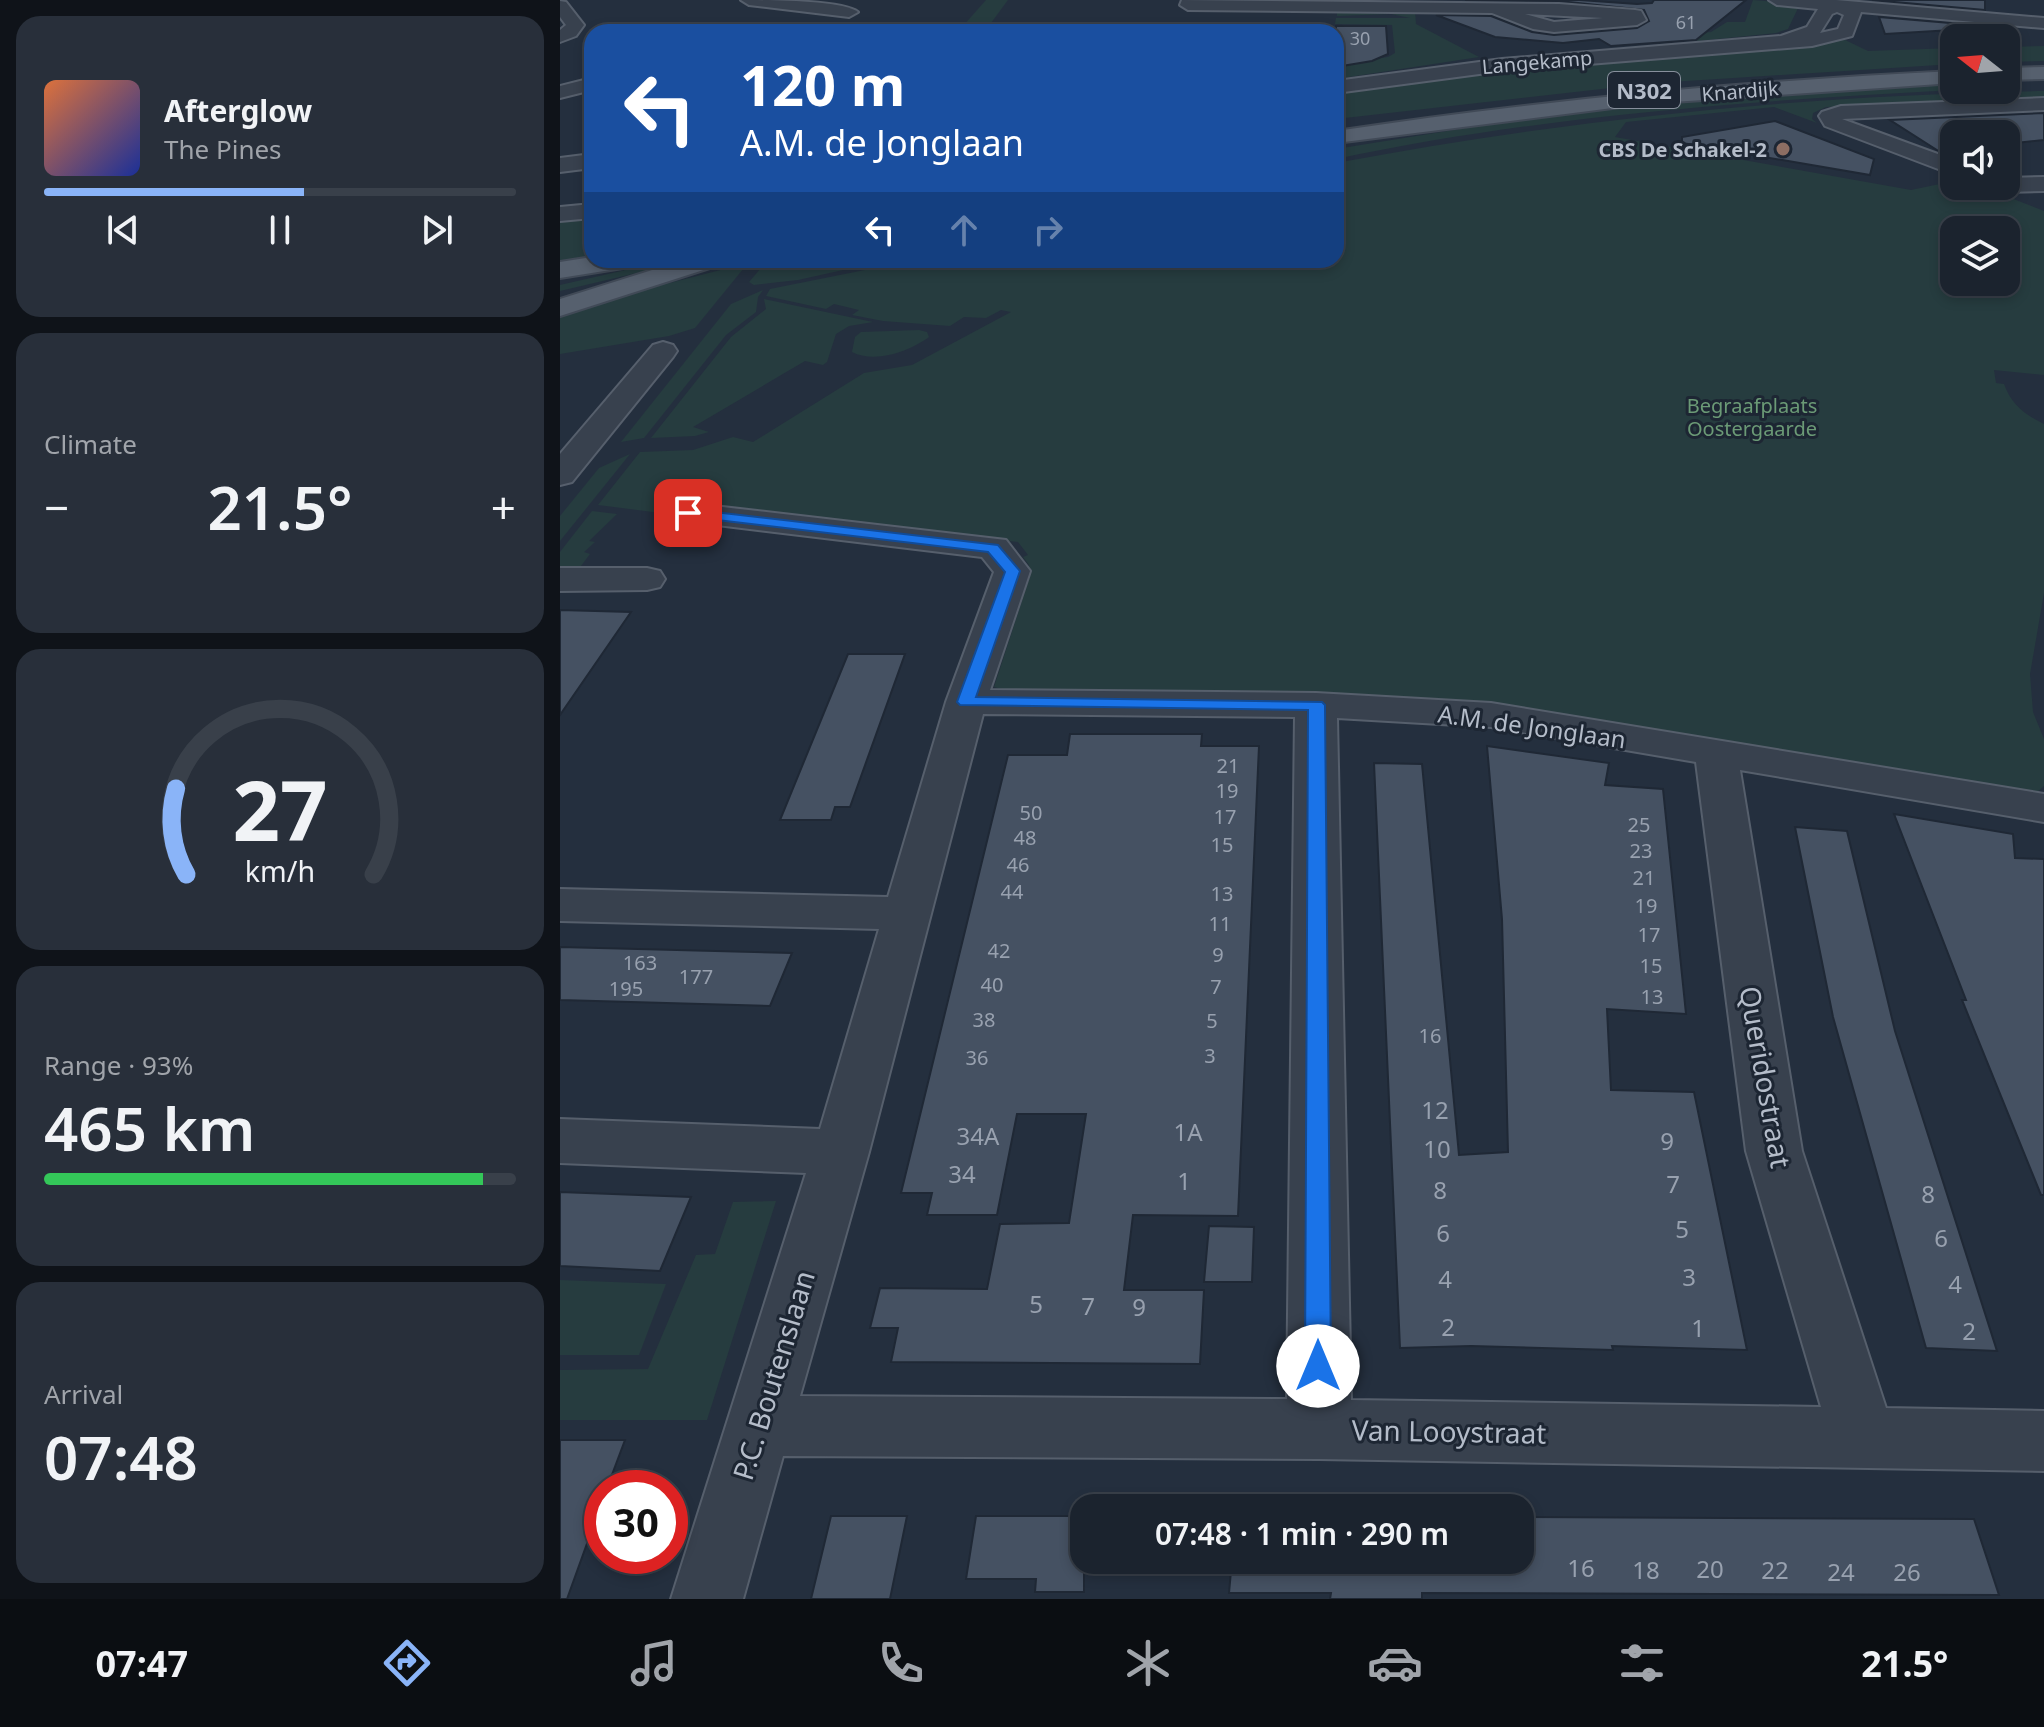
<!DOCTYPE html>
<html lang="en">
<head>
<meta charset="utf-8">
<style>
  body { margin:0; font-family:"Noto Sans",sans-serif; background:#282f3a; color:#f1f3f6; height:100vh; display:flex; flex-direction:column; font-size:30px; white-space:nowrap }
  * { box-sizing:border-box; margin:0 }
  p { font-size:26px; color:#a0a4aa }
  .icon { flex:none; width:44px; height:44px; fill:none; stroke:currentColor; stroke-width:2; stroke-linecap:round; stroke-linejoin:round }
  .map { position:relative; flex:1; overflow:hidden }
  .details { display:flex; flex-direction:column; gap:16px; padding:16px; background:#0f1319; width:560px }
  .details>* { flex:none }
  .banner { position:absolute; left:24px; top:24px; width:760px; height:244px; border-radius:24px; box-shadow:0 4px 12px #0003,0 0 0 2px #39404a; background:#1a4fa0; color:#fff; overflow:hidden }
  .needle { width:52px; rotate:287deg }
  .buttons { position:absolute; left:1380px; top:24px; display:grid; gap:16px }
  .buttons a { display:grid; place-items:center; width:80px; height:80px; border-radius:16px; background:#1b232e; box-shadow:0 4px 12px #0003,0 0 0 2px #39404a; font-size:40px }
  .speed { position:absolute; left:24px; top:1470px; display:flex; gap:16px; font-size:40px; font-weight:700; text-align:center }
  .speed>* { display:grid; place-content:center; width:104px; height:104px; border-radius:50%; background:#1b232e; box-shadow:0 4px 12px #0003,0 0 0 2px #39404a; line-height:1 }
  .speed .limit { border:12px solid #d22; background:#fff; color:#111 }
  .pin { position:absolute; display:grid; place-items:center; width:68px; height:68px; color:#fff; margin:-34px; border-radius:16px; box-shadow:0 4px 12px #0006 }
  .me { position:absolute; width:88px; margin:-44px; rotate:0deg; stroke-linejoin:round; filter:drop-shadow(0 0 6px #0008) }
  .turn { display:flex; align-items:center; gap:28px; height:168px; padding:0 24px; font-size:36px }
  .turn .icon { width:104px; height:104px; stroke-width:2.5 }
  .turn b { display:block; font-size:56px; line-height:68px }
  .lanes { display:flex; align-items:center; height:76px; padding:0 24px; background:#0003; justify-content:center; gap:40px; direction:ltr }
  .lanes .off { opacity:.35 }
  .big { font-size:60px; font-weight:600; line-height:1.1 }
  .details .tile { flex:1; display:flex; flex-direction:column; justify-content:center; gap:12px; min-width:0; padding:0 28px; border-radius:24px; background:#282f3a }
  .details .dial { align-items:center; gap:0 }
  .dial svg { height:208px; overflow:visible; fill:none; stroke:#39404a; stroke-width:7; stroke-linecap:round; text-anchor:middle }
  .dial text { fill:#f1f3f6; stroke:none }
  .song { display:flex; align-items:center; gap:24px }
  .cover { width:96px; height:96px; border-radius:12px; background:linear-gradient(135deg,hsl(20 70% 55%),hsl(230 70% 35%)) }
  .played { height:8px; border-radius:4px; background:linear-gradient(90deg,#8ab4f8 55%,#39404a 55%) }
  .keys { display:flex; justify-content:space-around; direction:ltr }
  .heat { display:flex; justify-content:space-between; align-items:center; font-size:44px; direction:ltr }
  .charge { height:12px; border-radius:6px; background:linear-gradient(90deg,#34c759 93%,#39404a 0) }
  .trip { position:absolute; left:510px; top:1494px; width:464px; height:80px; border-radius:24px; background:#1b232e; box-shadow:0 4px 12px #0003,0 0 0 2px #39404a; font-weight:600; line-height:80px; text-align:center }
  .menu { display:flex; height:128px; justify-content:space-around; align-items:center; background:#0b0e12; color:#a0a4aa }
  .menu .icon { width:56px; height:56px }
  .menu .selected { color:#8ab4f8 }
  .menu b { font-size:36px; color:#f1f3f6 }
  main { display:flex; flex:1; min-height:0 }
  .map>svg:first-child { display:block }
</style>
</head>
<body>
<main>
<section class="details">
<div class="tile">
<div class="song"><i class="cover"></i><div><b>Afterglow</b><p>The Pines</p></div></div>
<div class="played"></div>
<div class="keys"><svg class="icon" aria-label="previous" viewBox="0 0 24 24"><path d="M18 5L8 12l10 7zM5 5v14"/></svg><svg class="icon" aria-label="pause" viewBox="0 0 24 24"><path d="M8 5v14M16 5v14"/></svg><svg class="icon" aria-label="next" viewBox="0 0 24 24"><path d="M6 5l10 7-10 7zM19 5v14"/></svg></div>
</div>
<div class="tile"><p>Climate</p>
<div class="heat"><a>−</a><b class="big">21.5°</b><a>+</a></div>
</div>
<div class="tile dial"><svg viewBox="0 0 100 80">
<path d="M14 69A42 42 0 1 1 86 69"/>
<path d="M14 69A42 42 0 0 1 10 36" stroke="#8ab4f8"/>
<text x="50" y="56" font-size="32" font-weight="700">27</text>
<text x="50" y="72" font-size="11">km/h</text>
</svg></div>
<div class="tile"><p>Range · 93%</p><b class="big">465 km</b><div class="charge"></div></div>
<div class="tile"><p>Arrival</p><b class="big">07:48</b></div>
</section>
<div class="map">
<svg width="1484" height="1599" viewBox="0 0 1484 1599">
  <rect width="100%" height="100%" fill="#242f3e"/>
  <!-- green -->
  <g fill="#263c3f" fill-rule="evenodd">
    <polygon points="426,0 448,0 428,27 403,26"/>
    <polygon points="1193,0 1240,4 1228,29 1216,33 1138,41 1123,34 1151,32 1167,22 1185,22"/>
    <polygon points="836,9 855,11 856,24 919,57 776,79 776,64 828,57 835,53 832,25 775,24 776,18 850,18 831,14 777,16 777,12 774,11 833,12"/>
    <polygon points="1281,38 1308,51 1394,48 1394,64 1095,83 776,119 776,91 953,68"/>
    <polygon points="1484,46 1484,61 1446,62 1446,47"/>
    <path d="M 1394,83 L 1394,90 C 1187,101 979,116 776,159 L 776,149 L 968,118 L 1089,105 Z"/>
    <path d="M 1484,91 L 1484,100 L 1266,107 L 1253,113 L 1252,119 L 1257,123 L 1214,107 L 1066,122 L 1055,137 L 1351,190 L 1394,181 L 1394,186 L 1420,186 L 1484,211 L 1484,375 L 1434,370 L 1436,383 L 1444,384 C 1451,404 1465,415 1484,424 L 1484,593 L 1470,674 L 1473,712 L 1484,739 L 1484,786 L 1475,794 L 1106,732 L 460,694 L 434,687 L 470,576 L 469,565 L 463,557 L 468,555 L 458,542 L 137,505 L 124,516 L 38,505 L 80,452 L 133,450 L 173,437 L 193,442 L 304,373 L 352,365 L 451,312 L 441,310 L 426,318 L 404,317 L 390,326 L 323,321 L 292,315 L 299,310 L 274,304 L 266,309 L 206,296 L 210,289 L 355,260 L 776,260 L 776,163 C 1010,119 1245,95 1484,91 ZM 1394,230 L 1446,230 L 1446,282 L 1394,282 Z"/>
    <polygon points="32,215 32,259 0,266 0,218"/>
    <polygon points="109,260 132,260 0,291 0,285"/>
    <polygon points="214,260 328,260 238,280 194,285 189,282 207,261"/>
    <polygon points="188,263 135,328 109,336 0,354 0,311"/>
    <polygon points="203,290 198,297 196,312 166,335 84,438 61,442 171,304"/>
    <polygon points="204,299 313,322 289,326 276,334 267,362 263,365 245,361 133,427 149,432 135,436 91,438 171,337 206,309"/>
    <path d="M 359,330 L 367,332 L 369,337 C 350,351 315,364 292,352 L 295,337 L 301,332 Z"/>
    <polygon points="70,454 0,541 0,516 39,468"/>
    <polygon points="32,511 57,514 29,541 35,542 24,552 30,554 18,570 0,569 0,552"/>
    <polygon points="216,1201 147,1420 0,1420 0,1370 88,1369 136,1255 155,1254 173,1202"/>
    <polygon points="0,1280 106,1284 79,1355 0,1355"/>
  </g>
  <!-- building -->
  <g fill="#455162" stroke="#1f2835" stroke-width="2">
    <polygon points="905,0 1020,0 1077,4 1092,3 1094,0 1186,0 1136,40 1051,46 1039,39 1003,43 935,37 876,15 931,16 972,32 994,35 1077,28 1089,21 1084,10 999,1"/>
    <polygon points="1312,0 1425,0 1425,10"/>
    <polygon points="1319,17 1426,26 1426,28 1325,34"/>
    <polygon points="776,26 826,26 828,54 812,61 776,67"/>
    <polygon points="1484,113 1484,140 1446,144 1446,134 1394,134 1394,150 1380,152 1330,120"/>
    <polygon points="1215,121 1314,159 1310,175 1122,143 1122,137"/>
    <polygon points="0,610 71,612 0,715"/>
    <polygon points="288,654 345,654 290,807 275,807 271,820 220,820"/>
    <polygon points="510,734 642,734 641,746 699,746 678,1216 573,1215 564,1290 644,1290 640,1364 331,1362 338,1328 310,1328 320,1288 427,1289 440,1224 509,1223 526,1114 457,1114 437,1215 367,1215 372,1193 341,1193 448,755 507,755"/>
    <polygon points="927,746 1049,763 1045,785 1103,789 1126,1014 1047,1009 1051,1090 1134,1092 1187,1350 1052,1346 1053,1350 911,1346 840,1348 814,763 862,764 899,1155 948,1152 942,919"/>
    <polygon points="1334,814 1453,834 1455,858 1484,859 1484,1195 1481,1195 1402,1000 1406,1000"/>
    <polygon points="1235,827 1287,831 1335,1031 1437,1351 1366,1348 1273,1017"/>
    <polygon points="0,947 232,953 210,1006 0,1000"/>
    <polygon points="0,1192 131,1197 100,1271 0,1266"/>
    <polygon points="649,1226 694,1227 692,1282 644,1282"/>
    <polygon points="0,1440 65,1440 47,1488 42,1488 42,1502 7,1599 0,1599"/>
    <polygon points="271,1516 347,1516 330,1599 251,1599"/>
    <polygon points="416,1516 524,1516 524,1592 475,1592 476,1579 406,1579"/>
    <polygon points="960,1517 1414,1519 1439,1595 862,1593 862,1599 770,1599 771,1593 669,1593 672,1560 960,1560"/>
  </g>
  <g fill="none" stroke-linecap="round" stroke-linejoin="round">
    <!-- minor casing -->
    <g stroke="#565f6c" stroke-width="4">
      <g id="minor">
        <path d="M 181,0 C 204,0 282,0 298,12 L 289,17 L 189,5 Z"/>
        <path d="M 622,0 L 999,4 L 1075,10 L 1081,11 L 1086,20 L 1077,25 L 994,32 L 973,29 L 932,13 L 628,10 L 620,5 ZM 965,14 L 1043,18 L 994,22 Z"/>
        <path d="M 1209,0 L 1276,0 L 1484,18 L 1484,28 L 1301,12 L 1292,36 L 1252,46 L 942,71 L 776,93 L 776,81 L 942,59 L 1221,36 L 1247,27 L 1258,9 L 1217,5 ZM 1277,12 L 1284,15 L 1278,29 L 1260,33 L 1272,14 Z"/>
        <polygon points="0,1 6,2 24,25 16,36 0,42 0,30 6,25 0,17"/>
        <polygon points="391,24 591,25 600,30 384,32 385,25"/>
        <polygon points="32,78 32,90 0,98 0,86"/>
        <polygon points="1484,98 1484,110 1282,119 1394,160 1394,175 1265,126 1259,116 1262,112 1281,106"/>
        <polygon points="32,154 32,168 0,172 0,158"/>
        <polygon points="1484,177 1484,191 1446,192 1435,186 1446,186 1446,178"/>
        <polygon points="32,204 32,218 0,221 0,207"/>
        <polygon points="103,342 113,345 117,351 113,357 12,482 0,485 0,454 93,345"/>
        <path d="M 128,503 L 446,540 L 470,571 L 430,690 L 756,693 L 931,703 L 1484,794 L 1484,822 L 1180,770 L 1242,1151 L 1326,1408 L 1484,1411 L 1484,1471 L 759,1459 L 223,1456 L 183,1599 L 111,1599 L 246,1173 L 0,1163 L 0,1119 L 260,1129 L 319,929 L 0,921 L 0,889 L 328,897 L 386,702 L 434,572 L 422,557 L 116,520 L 111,513 L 116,506 ZM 423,714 L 735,717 L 727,1399 L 240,1396 L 309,1152 ZM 777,718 L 931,727 L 1136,762 L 1186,1151 L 1261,1407 L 791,1400 Z"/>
        <polygon points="0,568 87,568 100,571 105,579 100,587 87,590 0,591"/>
      </g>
    </g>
    <!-- major casing -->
    <g stroke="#414a57" stroke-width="4">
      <g id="major">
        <polygon points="1484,67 1484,79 1446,80 1446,68"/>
        <path d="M 1394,71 L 1394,83 L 1084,104 L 776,143 L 776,131 C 981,100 1187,81 1394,71 Z"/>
        <polygon points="32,257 32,260 76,260 72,265 63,268 0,278 0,262"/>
        <polygon points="124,260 163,260 159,265 0,316 0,299"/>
      </g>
    </g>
    <!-- minor -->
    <use href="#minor" fill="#38414e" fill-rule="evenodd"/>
    <!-- major -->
    <use href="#major" fill="#56606e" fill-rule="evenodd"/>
  </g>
  <!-- route -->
  <polygon fill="#1a73e8" stroke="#114b97" stroke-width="2" points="128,509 438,545 460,571 416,697 762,702 765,705 771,1366 768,1374 758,1378 749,1374 745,1366 748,710 400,705 397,702 445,572 428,552 123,516 123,510"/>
  <!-- markers -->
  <circle fill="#8d6e63" stroke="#1d2633" stroke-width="3" cx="1223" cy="149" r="8"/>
  <g text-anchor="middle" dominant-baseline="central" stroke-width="6" stroke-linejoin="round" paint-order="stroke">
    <!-- far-number labels -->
    <g font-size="18" fill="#98a1af">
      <text x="1126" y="22">61</text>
      <text x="800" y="38">30</text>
    </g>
    <!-- far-street labels -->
    <g font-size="20" fill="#b4bcc9" stroke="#1d2633">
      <text transform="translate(977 62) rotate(-5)">Langekamp</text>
      <text transform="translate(1180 91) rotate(-5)">Knardijk</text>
    </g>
    <!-- far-poi labels -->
    <g font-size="20" font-weight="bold" fill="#b4bcc9" stroke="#1d2633" text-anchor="end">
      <text x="1207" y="149">CBS De Schakel-2</text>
    </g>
    <!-- far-park labels -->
    <g font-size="20" fill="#6b9a76" stroke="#1d2633">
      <text x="1192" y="405">Begraafplaats<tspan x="1192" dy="23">Oostergaarde</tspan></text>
    </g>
    <!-- number labels -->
    <g font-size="20" fill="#98a1af">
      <text x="668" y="765">21</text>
      <text x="667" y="790">19</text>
      <text x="471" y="812">50</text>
      <text x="665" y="816">17</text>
      <text x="1079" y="824">25</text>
      <text x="465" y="837">48</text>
      <text x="662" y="844">15</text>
      <text x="1081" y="850">23</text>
      <text x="458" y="864">46</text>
      <text x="1084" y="877">21</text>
      <text x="452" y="891">44</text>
      <text x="662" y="893">13</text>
      <text x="1086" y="905">19</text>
      <text x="660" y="923">11</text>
      <text x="1089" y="934">17</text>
      <text x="439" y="950">42</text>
      <text x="658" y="954">9</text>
      <text x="80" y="962">163</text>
      <text x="1091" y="965">15</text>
      <text x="136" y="976">177</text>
      <text x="432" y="984">40</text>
      <text x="656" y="986">7</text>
      <text x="66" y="988">195</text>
      <text x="1092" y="996">13</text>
      <text x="424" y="1019">38</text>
      <text x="652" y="1020">5</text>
      <text x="870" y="1035">16</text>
      <text x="650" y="1055">3</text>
      <text x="417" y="1057">36</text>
    </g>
    <!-- shield labels -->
    <rect fill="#1d2633" stroke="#878f9c" stroke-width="2" x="1048" y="72" width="72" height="36" rx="6"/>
    <g font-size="22" font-weight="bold" fill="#b4bcc9">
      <text x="1084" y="90">N302</text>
    </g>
    <!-- street labels -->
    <g font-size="24" fill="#b4bcc9" stroke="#1d2633">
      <text transform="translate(972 726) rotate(8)">A.M. de Jonglaan</text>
    </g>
    <!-- near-number labels -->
    <g font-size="24" fill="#98a1af">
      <text x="875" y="1109">12</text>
      <text x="628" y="1131">1A</text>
      <text x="418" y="1135">34A</text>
      <text x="1107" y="1140">9</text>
      <text x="877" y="1148">10</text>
      <text x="402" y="1173">34</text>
      <text x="624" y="1180">1</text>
      <text x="1113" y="1183">7</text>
      <text x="880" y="1189">8</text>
      <text x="1368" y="1193">8</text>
      <text x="1122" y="1228">5</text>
      <text x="883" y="1232">6</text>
      <text x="1381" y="1237">6</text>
      <text x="1129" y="1276">3</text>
      <text x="885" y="1278">4</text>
      <text x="1395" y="1283">4</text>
      <text x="476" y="1303">5</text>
      <text x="528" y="1305">7</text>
      <text x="579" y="1306">9</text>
      <text x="888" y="1326">2</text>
      <text x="1138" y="1327">1</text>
      <text x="1409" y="1330">2</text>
      <text x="1021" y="1567">16</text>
      <text x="1150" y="1568">20</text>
      <text x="1086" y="1569">18</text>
      <text x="1215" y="1569">22</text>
      <text x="1281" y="1571">24</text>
      <text x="1347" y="1571">26</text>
    </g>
    <!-- near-street labels -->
    <g font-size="28" fill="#b4bcc9" stroke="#1d2633">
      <text transform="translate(1206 1077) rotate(80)">Queridostraat</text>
      <text transform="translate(213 1375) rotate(-73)">P.C. Boutenslaan</text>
      <text transform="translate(889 1431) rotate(1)">Van Looystraat</text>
    </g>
  </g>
</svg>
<div class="buttons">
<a><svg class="needle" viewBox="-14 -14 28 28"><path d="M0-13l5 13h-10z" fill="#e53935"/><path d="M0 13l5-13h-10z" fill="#a0a4aa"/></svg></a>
<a><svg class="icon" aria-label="sound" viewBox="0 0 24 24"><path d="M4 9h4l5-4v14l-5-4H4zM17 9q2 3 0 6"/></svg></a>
<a><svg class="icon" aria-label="layers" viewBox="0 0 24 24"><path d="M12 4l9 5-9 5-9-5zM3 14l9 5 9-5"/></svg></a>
</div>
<div class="speed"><div class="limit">30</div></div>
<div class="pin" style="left:128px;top:513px;background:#d93025"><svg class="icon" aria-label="arrive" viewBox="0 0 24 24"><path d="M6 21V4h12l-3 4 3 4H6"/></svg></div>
<svg class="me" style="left:758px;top:1366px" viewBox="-20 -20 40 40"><circle r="19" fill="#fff"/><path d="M0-13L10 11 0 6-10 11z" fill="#1a73e8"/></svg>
<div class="trip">07:48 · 1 min · 290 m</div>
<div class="banner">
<div class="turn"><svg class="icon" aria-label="left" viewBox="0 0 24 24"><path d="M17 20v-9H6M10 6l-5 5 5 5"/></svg><div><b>120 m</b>A.M. de Jonglaan</div></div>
<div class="lanes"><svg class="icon" aria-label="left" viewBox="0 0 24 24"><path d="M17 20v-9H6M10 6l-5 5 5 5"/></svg><svg class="icon off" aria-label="ahead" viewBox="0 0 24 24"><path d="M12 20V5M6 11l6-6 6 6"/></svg><svg class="icon off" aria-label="right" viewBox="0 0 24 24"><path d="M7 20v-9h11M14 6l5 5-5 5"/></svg></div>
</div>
</div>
</main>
<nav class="menu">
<b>07:47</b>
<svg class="icon selected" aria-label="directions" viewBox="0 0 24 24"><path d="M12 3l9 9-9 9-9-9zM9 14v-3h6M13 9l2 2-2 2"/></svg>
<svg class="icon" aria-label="music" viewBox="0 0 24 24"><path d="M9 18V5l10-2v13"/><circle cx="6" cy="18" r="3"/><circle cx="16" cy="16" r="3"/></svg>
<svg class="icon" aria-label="phone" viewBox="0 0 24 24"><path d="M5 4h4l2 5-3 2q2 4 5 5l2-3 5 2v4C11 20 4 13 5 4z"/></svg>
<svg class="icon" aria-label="climate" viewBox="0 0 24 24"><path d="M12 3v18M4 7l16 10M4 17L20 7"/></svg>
<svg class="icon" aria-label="car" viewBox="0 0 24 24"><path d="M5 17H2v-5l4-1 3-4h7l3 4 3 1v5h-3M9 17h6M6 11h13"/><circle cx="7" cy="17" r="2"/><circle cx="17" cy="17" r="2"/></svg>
<svg class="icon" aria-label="filters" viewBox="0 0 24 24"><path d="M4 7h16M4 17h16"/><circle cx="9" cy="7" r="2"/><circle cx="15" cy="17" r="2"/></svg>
<b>21.5°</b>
</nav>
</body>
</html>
